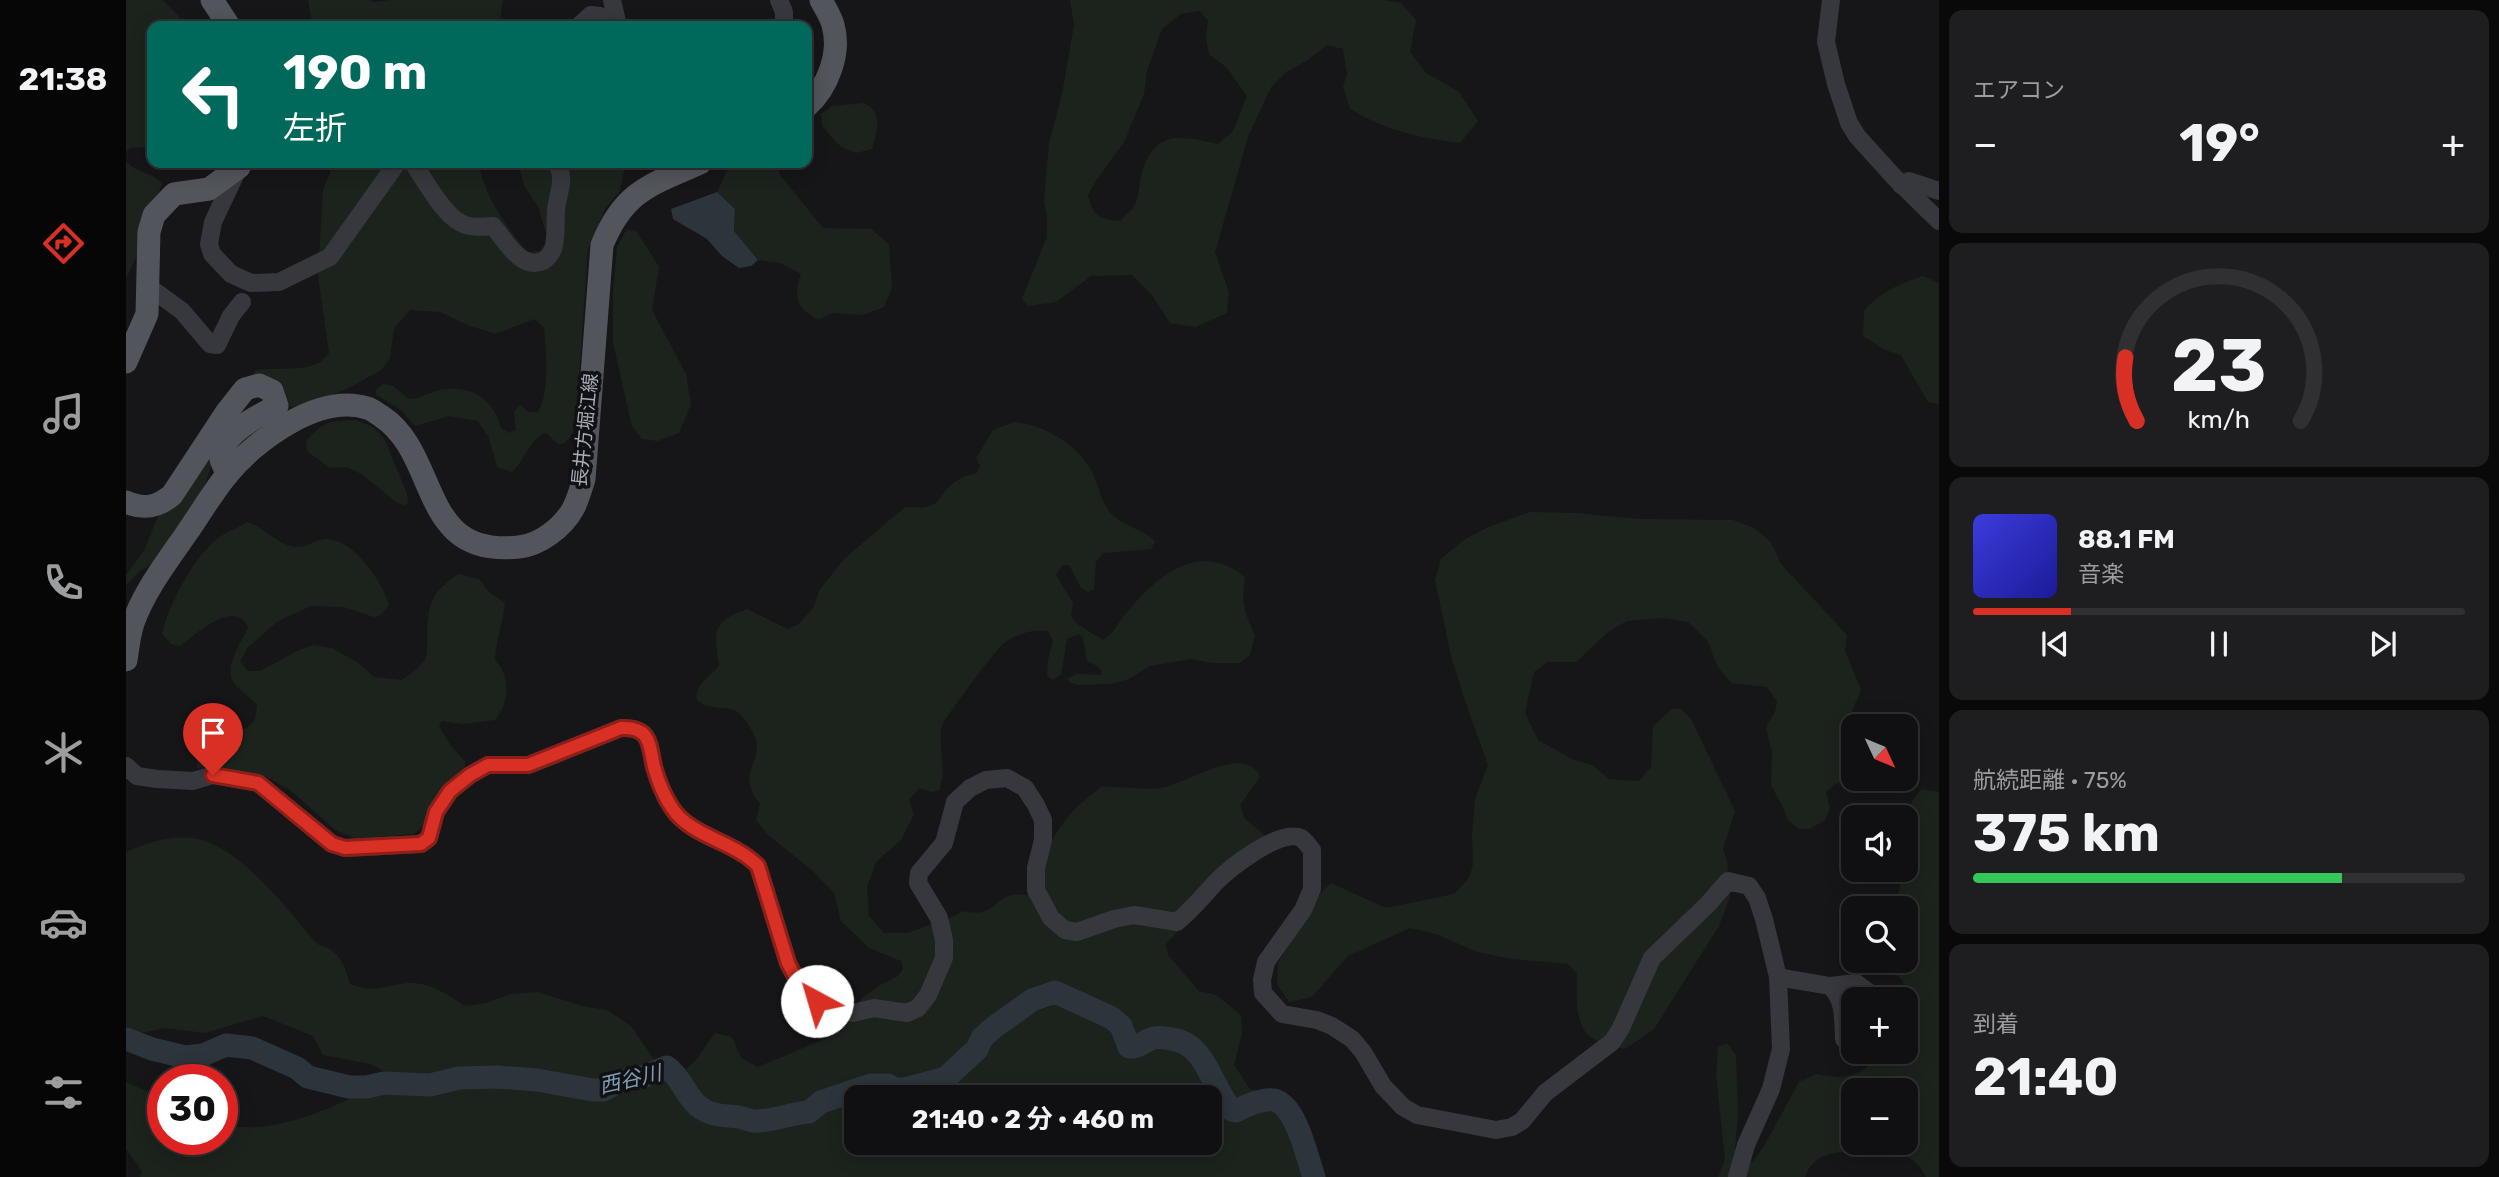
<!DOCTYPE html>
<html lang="ja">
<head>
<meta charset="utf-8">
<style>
  body { margin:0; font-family:Rubik,"Noto Sans JP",sans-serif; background:#1e1e20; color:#f1f3f6; height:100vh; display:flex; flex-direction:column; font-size:26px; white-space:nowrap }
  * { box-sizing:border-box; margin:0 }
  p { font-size:23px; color:#9c9d9f }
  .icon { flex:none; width:38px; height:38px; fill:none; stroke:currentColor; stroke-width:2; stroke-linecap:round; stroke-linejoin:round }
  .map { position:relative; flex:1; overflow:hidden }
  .side { display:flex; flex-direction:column; gap:10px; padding:10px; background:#09090a; width:560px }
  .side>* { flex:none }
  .guide { position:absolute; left:21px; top:21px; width:665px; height:147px; border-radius:14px; box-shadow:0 4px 18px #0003,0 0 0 2px #303032; background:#00695c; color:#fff; overflow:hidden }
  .needle { width:46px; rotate:134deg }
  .controls { position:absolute; left:1715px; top:714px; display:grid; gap:14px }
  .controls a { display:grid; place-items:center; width:77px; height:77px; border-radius:14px; background:#101012; box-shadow:0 4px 18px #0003,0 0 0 2px #303032; font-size:35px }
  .speed { position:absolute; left:21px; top:1064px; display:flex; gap:14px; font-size:35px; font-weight:700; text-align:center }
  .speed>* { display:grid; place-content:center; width:91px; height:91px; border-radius:50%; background:#101012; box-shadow:0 4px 18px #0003,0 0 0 2px #303032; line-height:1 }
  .speed .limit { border:10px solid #d22; background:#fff; color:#111 }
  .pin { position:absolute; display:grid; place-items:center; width:60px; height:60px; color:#fff; margin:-72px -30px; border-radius:50% 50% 50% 0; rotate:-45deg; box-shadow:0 0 7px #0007 }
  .pin .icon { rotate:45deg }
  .me { position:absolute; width:77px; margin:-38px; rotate:321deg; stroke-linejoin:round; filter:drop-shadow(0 0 5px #0008) }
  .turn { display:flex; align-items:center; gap:24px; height:147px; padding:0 21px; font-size:32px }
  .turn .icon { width:91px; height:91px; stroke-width:2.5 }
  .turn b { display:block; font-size:49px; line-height:60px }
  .big { font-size:52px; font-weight:700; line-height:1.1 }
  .side .card { flex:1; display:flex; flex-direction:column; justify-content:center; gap:10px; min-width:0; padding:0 24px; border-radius:14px; background:#1e1e20 }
  .side .dial { align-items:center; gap:0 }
  .dial svg { height:182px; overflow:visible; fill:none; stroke:#303032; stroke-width:7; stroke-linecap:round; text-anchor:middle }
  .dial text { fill:#f1f3f6; stroke:none }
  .song { display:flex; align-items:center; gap:21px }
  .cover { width:84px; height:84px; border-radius:10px; background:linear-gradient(135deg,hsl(240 70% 55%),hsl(240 70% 35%)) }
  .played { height:7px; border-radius:4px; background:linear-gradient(90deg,#d93025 20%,#303032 20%) }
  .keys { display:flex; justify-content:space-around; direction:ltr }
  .heat { display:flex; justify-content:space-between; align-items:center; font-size:38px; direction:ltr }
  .charge { height:10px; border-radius:5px; background:linear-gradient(90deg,#34c759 75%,#303032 0) }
  .trip { position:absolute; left:718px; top:1085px; width:378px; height:70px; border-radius:14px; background:#101012; box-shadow:0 4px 18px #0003,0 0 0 2px #303032; font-weight:700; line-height:70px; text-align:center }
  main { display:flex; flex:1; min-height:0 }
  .dock { display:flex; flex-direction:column; width:126px; justify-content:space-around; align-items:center; background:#060607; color:#9c9d9f }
  .dock .icon { width:49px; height:49px }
  .dock .current { color:#d93025 }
  .dock b { font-size:32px; color:#f1f3f6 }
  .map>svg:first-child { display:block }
</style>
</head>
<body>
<main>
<nav class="dock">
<b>21:38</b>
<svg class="icon current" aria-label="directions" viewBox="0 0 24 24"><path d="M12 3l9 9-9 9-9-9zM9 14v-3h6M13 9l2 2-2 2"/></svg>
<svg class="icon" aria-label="music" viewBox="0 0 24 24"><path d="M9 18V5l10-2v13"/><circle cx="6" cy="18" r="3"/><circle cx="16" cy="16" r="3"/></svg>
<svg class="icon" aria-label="phone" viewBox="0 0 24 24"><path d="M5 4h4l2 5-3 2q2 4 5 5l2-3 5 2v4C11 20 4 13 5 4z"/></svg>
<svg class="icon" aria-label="climate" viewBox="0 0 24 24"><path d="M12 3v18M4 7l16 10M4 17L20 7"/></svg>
<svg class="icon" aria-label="car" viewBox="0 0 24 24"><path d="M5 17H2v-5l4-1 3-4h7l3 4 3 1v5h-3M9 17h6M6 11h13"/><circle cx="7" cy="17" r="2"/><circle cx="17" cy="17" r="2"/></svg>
<svg class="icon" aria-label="filters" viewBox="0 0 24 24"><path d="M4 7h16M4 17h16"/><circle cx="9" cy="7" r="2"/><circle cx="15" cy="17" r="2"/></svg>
</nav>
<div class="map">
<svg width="1813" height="1177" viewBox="0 0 1813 1177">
  <rect width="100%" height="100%" fill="#161618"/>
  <!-- green -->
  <g fill="#1c231d" fill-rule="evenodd">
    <polygon points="0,0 36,0 51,14 59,26 26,26 26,147 4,148 0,152"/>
    <polygon points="182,0 243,0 248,2 265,0 377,0 373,26 186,26"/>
    <path d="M 944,0 L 1257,0 L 1275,3 L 1290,20 L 1284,52 L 1300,73 L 1333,92 L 1352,121 L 1334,143 C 1292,138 1260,130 1224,109 L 1217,87 L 1221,74 L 1217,49 L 1201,45 L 1182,60 L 1160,72 L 1145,87 L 1122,137 L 1089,252 L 1103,292 L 1101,313 L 1070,327 L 1044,323 L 1026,295 L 1006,275 L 965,276 L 930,302 L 902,306 L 896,299 L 921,237 L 921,216 L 918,200 L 923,143 L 936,94 L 948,25 ZM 1074,11 L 1082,21 L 1080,37 L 1083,54 L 1101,68 L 1121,96 L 1107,131 L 1092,144 C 1056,136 1029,129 1016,172 C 1013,182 1014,195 1009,205 C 1006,210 998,216 994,221 C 973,219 967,216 962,195 L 969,182 L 998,142 L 1018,94 L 1021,71 L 1036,29 L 1055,14 Z"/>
    <path d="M 738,103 C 758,113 751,131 746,149 L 730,153 L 714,146 L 696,126 L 695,114 L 706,106 Z"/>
    <path d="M 0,162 C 12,173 23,171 36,183 L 14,249 L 0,279 Z"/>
    <path d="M 208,163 L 352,163 C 360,198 379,226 402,252 L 414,251 L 422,240 L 412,207 L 398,185 L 392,163 L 505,163 L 498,172 L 493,192 L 479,209 L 462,249 L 450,420 C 448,430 446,437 437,444 L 432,444 L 420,433 C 403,439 399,460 386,472 L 371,467 L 363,438 L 352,421 L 323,416 L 289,426 L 275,410 L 250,395 L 250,390 L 257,384 L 267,386 L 283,399 C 293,399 300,394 310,391 C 341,383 367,396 375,428 L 383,433 L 390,430 L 388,412 L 394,405 L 402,412 L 412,412 C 424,392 420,350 418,328 L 408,319 L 370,334 L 344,326 L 314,312 L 284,310 L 268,328 L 264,358 L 255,370 L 223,388 L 170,409 L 156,403 L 125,377 L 129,371 C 151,365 189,376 203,353 L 192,275 L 197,190 Z"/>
    <path d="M 610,163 L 652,163 L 654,175 L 697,228 L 745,229 L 763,244 L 766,288 L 758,307 L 737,315 L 706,313 L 692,320 C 670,306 667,300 675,274 L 654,263 L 632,260 L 608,231 L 609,209 L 591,192 L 601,171 Z"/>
    <polygon points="501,229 511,232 533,267 526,310 560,374 565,405 553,433 532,441 516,439 506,426 487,343 487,293 491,247"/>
    <path d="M 1797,276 L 1813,283 L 1813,404 L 1802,402 L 1775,355 L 1759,350 L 1737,336 L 1738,311 C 1754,292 1773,284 1797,276 Z"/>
    <path d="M 230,420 L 247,427 L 259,440 L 281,494 L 282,502 L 279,506 L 270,502 L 237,475 L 221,467 L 204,468 L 181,451 L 180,442 C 197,421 204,421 230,420 Z"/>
    <path d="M 888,422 C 919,425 949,443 965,470 C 972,483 974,499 983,511 C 995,526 1015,528 1029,541 L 1025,549 L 977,553 L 970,562 L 968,589 L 962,592 L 955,588 L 943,565 L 936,565 L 930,575 L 947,603 L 945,616 L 951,624 L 977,640 C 988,634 992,622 1001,612 C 1032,575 1074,540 1119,577 L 1117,597 L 1120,614 L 1129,636 L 1124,655 L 1113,663 L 1086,663 L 1066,659 L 1024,666 L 1003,679 L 985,684 L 951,685 L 943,682 L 942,678 L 950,674 L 974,675 L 976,672 L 973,667 L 961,661 L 957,638 L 953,634 L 941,639 L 935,675 L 926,680 L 921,675 L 922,660 L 927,641 L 922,631 C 905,629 891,634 877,644 C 871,648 817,720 816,726 C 811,748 822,767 813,790 L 805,792 L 793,788 L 783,800 L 788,814 L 775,840 L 750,862 L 741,887 L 743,916 L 758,933 L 781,933 L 829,916 L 836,911 C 876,920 863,890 902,895 C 920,876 915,868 924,845 C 935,820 954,803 975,787 C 993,786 1018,791 1035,788 C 1060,784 1120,742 1134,777 L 1114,805 L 1119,819 L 1140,836 L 1040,944 L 1042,955 L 1073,991 L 1090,995 L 1115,1015 L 1116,1033 L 1108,1065 L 1124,1089 L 1151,1095 L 1176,1123 L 1197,1177 L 14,1177 L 16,1171 L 0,1149 L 0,1082 L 37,1098 L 37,1139 L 96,1139 L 96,1126 C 110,1126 126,1129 140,1126 C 185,1120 228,1098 266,1075 L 244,1064 L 197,1055 L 187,1036 L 137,1016 L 79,1033 L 39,1028 L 11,1034 L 0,1033 L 0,852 C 22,842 48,834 73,839 C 115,849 162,909 188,941 C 192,946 196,945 202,948 C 216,956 220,970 224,984 C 247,994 260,985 283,983 C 303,982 323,995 339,1006 L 360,1003 L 385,994 L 412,992 L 456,1006 L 481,1010 L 505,1026 L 536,1071 L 554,1074 L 570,1060 L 589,1033 L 606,1037 L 615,1058 L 632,1067 L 706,1036 L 735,999 L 754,985 L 771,977 L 777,969 L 775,961 L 743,948 L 715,921 L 708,893 L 687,871 L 642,835 L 630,820 L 634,804 C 607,771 642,761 627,733 C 622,723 615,712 605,709 C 594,707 559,709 574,686 C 579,678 587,673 593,666 C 588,631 585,622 621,609 L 661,629 L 672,625 L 687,608 L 694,589 L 719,558 L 779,507 C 823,511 806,494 835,478 C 839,476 846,474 851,473 L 854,466 L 850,458 L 867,430 ZM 730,1097 L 1083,1097 L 1083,1143 L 730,1143 Z"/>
    <polygon points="99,426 75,496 26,564 14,571 0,585 0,575 18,551 32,516 49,498"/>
    <path d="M 1404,512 L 1450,513 L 1514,519 L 1607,520 L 1628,528 L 1645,542 L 1655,564 L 1721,635 L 1719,651 L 1735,690 L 1726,711 L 1730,726 L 1727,726 L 1729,779 L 1709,784 L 1700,792 L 1704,809 L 1699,820 L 1684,829 L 1673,829 L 1661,819 L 1656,805 L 1645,786 L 1646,753 L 1640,727 L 1649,712 L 1651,702 L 1641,687 L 1605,683 L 1592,667 L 1581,640 L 1562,622 L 1537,618 L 1501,621 L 1482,632 L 1450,662 L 1422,662 L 1408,672 L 1399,713 L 1412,740 L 1446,759 L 1466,765 L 1483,779 L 1513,781 L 1525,767 L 1527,726 L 1546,709 L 1555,709 L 1565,719 L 1609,811 L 1597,849 L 1601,860 L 1604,897 L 1593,926 L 1528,1029 L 1499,1049 C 1489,1046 1475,1044 1466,1038 C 1447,1025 1451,993 1451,974 L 1442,964 L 1386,959 L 1351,952 L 1310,934 L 1284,928 L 1222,956 L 1186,997 L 1163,1002 L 1151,984 L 1152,963 L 1195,893 L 1205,883 L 1260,908 L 1328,894 L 1343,878 L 1347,864 L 1346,835 L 1349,799 L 1362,765 L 1339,701 L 1325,656 L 1309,580 L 1315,559 L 1339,539 L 1365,526 Z"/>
    <path d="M 121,522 C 138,527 152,546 170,547 C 180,548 192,538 202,539 C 227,540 257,582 263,605 L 255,615 L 248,617 L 218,607 L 185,606 L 152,621 L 121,648 L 114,662 L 122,671 L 134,671 L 173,650 L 187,645 L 206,648 L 231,662 L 248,677 L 276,680 C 284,674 296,667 300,657 C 302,651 301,641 301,634 C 302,604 306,590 333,574 L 353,579 L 363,592 L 379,603 C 377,623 370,640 369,660 C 385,677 384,702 369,720 L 336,724 L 316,721 L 313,726 L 325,746 L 340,762 L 338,768 L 320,783 L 301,811 L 297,826 L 288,834 L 230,839 L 209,830 L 164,790 L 139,776 L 91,766 L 71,768 L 67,726 L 80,720 L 98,728 L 120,729 L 129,720 L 131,705 C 124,697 117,693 110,686 C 95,669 115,644 122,627 C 108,598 70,634 54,646 L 45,644 L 36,634 C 42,606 68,556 92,538 C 101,532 112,528 121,522 Z"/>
    <path d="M 1795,789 L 1813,792 L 1813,1177 L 1800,1177 C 1795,1166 1784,1156 1772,1152 C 1766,1150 1757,1153 1750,1153 C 1725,1153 1690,1145 1679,1177 L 1592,1177 L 1599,1160 L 1590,1075 L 1592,1047 L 1601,1043 L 1610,1055 L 1612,1115 L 1608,1159 L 1626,1163 L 1638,1146 L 1673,1082 L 1690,1074 C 1723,1082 1735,1074 1758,1052 L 1780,1052 L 1780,999 L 1778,999 L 1777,981 L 1757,961 L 1780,961 L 1780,908 L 1770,908 L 1775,879 L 1774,870 L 1780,870 L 1780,817 L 1778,817 L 1778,813 ZM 1727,1090 L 1780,1090 L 1780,1143 L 1727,1143 Z"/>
  </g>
  <!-- water -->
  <polygon fill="#2c353c" points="591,192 609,209 608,231 632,260 625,266 613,268 596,256 581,239 547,219 545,209"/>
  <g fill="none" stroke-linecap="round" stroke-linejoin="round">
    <!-- river -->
    <path stroke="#2c353c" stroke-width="23" d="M 0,1039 L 26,1049 L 59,1057 L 77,1055 L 100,1045 L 126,1048 L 171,1068 L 182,1077 L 223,1087 L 241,1087 L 258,1083 L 304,1085 L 333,1078 L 371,1077 L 411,1080 L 467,1090 L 477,1090 L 495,1081 L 519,1076 L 541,1067 C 555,1077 559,1095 572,1106 C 586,1117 597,1115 613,1117 C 619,1118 624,1121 629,1121 C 649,1121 665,1113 683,1112 L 695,1102 L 745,1085 L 762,1085 L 769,1089 L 778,1089 L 820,1078 L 851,1049 L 856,1038 L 867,1028 L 906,1000 L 929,992 L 986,1018 L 995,1026 L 1003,1047 C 1013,1048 1019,1040 1028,1038 C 1033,1037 1040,1038 1045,1039 C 1081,1043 1085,1088 1106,1110 L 1110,1111 C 1119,1106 1137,1098 1148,1100 C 1171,1106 1181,1158 1188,1177"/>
    <!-- minor -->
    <g stroke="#37383d" stroke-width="18">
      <polyline points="486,0 492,26"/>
      <polyline points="653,0 658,12 658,26"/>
      <polyline points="1705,0 1700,42 1710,84 1723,123 1731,136 1768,177 1813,221"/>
      <polyline points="453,26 465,15 474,16 472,26"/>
      <path d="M 287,163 C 299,180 316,213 335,223 C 344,228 357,227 367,226 C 379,240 395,271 417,261 C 422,258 425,254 427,249 C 431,237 429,223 430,210 C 432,191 440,181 431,163"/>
      <polyline points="113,167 87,222 83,244 86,254 105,274 125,283 153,282 204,257 271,163"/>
      <polyline points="1775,185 1783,181 1813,191"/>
      <polyline points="23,287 56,311 84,344 91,345 105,316 116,302"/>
      <path d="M 0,766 L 11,776 L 31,779 L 67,781 L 87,775 L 132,783 L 206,844 L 219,848 L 295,844 L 303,838 L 310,812 L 324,791 L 344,775 L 362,765 L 403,765 L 495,728 C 525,727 523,744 528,767 C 532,781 538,796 546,808 C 565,837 608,841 632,866 L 662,963 L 674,986 L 691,1001 L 713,1011 L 727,1013 L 748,1008 L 781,1013 L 792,1008 L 802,995 L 818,958 L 818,940 L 813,918 L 792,883 L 793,873 L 818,843 L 829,802 L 844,788 L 860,780 L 881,778 L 899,788 L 910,805 L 917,820 L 917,840 L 910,868 L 910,890 L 925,918 L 939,930 L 951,932 L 988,919 L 1008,915 L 1051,922 C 1066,910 1077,896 1090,882 C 1104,868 1154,828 1175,838 C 1179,840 1183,847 1186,850 L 1186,889 L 1177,910 L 1140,962 L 1136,980 L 1137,993 L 1156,1014 L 1191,1020 L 1206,1026 L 1226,1039 L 1237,1052 L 1257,1086 L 1277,1107 L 1291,1115 L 1370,1130 L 1386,1127 L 1396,1121 L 1419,1093 L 1486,1042 L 1495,1028 L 1526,958 L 1582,904 L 1602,881 L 1623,886 L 1631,898 L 1638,919 L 1652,977 L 1655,1049 L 1645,1089 L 1620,1145 L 1611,1177"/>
      <path d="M 1652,977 L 1704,986 C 1719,1000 1717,1020 1718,1039"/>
      <polyline points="1704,986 1730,983 1749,997"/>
    </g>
    <!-- major -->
    <g stroke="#53555c" stroke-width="23">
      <polyline points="86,0 103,26"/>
      <path d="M 681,106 C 702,87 715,53 707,25 C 705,17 699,8 695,0"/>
      <polyline points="0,362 21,314 23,232 28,215 48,194 83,189 113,167 115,163"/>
      <path d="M 0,502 C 18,510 32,507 46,495 L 100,413 L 119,389 L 133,385 L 146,391 L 151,406 C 133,415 94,434 95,459 C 96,463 100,470 101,475"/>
      <path d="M 0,660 C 2,648 3,635 7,623 C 18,592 39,564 58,537 C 72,517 85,495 100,476 C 129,440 193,393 241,408 C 246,409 251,414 255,416 C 315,455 291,558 393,547 C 414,545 437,527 447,509 C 452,500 455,488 458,479 L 476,245 C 498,191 524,185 574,163"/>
    </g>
  </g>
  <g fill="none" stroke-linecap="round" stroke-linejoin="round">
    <!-- route casing -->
    <g stroke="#8d1f18" stroke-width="18">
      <path id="route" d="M 87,775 L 132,783 L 206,844 L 219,848 L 295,844 L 303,838 L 310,812 L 324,791 L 344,775 L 362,765 L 402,765 L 495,728 C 525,727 523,744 528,767 C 532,781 538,796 546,808 C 565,837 608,841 632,866 L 662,963 L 674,986 L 691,1001"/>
    </g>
    <!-- route -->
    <use href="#route" stroke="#d93025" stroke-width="12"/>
  </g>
  <g text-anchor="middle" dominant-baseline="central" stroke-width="7" stroke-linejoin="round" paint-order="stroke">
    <!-- street labels -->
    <g font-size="19" fill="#a8adb8" stroke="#111113">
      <text transform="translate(459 430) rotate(-84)">長井方堀江線</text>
    </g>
    <!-- water labels -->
    <g font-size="21" font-style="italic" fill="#7f9bb3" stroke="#111113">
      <text transform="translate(504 1079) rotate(-13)">西谷川</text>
    </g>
  </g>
</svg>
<div class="controls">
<a><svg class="needle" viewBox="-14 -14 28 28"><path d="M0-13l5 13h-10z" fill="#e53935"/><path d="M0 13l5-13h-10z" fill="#9c9d9f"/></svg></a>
<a><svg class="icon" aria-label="sound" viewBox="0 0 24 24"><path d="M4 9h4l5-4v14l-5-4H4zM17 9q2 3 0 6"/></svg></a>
<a><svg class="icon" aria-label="search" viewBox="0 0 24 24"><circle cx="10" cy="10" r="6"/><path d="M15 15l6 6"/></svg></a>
<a>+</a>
<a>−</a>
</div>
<div class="speed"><div class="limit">30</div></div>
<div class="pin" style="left:87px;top:775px;background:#d93025"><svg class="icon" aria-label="arrive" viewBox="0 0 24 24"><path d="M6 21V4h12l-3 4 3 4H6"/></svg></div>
<svg class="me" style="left:691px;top:1001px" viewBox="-20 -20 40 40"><circle r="19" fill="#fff"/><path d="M0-13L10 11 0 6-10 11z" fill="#d93025"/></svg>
<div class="trip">21:40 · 2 分 · 460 m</div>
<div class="guide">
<div class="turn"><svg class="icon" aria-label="left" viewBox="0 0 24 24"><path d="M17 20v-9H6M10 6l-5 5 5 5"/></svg><div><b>190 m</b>左折</div></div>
</div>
</div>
<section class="side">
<div class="card"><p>エアコン</p>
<div class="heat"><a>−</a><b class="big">19°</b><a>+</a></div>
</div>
<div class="card dial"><svg viewBox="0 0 100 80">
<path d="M14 69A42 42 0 1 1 86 69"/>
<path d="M14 69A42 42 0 0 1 9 41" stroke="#d93025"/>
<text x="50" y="56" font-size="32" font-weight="700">23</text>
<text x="50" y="72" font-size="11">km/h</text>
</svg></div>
<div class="card">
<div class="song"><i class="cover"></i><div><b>88.1 FM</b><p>音楽</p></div></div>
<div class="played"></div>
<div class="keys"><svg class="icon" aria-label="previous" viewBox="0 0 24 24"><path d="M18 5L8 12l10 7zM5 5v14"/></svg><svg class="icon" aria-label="pause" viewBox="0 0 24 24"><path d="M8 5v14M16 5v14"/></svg><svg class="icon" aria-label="next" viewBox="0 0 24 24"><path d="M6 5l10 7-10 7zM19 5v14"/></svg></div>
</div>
<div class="card"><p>航続距離 · 75%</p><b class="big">375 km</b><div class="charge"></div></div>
<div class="card"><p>到着</p><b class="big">21:40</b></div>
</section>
</main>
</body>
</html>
